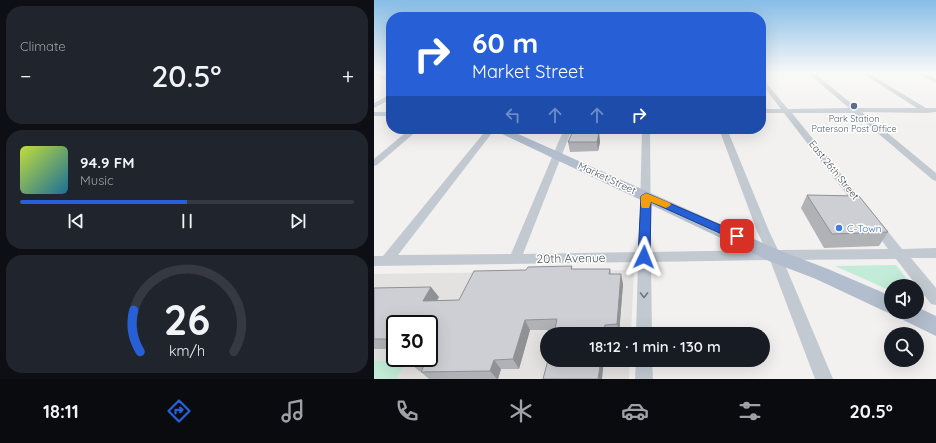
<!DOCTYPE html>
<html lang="en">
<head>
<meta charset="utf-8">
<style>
  body { margin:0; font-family:Quicksand,sans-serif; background:#20242c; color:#f1f3f6; height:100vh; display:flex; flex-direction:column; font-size:15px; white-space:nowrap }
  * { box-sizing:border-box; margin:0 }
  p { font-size:13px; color:#9ea1a6 }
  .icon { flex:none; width:22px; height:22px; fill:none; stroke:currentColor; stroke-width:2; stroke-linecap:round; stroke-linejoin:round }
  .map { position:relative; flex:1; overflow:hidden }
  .side { display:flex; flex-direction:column; gap:6px; padding:6px; background:#0d0f14; width:374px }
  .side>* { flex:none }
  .guide { position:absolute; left:12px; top:12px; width:380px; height:122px; border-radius:16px; box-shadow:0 4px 16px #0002; background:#265fd6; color:#fff; overflow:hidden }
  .fabs { position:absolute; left:510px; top:279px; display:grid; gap:8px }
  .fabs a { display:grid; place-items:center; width:40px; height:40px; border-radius:50%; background:#171b24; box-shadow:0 4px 16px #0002; font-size:20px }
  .speed { position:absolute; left:12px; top:315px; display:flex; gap:8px; font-size:20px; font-weight:700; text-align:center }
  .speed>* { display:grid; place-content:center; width:52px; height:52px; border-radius:50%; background:#171b24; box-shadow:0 4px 16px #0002; line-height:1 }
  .speed .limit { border:2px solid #111; border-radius:6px; background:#fff; color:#111 }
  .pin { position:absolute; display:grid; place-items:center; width:34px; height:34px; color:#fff; margin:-17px; border-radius:8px; box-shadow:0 2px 6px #0006 }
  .me { position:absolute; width:44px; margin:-22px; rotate:2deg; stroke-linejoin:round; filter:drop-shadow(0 0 3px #0008) }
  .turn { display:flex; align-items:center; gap:14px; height:84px; padding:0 20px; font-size:18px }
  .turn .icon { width:52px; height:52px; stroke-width:2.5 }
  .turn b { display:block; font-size:28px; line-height:34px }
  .lanes { display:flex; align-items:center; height:38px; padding:0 20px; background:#0003; justify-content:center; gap:20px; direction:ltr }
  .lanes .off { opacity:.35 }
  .big { font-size:30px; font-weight:600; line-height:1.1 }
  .side .card { flex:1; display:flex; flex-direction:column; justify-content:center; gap:6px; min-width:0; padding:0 14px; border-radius:16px; background:#20242c }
  .side .dial { align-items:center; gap:0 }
  .dial svg { height:104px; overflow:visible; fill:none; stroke:#363941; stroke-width:7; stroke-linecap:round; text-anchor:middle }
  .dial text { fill:#f1f3f6; stroke:none }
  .song { display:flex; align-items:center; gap:12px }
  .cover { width:48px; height:48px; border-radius:6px; background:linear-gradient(135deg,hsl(70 70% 55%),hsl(200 70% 35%)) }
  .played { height:4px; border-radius:2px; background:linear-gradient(90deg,#265fd6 50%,#363941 50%) }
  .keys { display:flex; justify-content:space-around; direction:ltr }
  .heat { display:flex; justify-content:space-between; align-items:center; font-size:22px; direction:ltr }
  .trip { position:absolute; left:166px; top:327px; width:230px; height:40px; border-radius:20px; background:#171b24; box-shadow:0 4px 16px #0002; font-weight:600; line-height:40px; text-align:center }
  .tab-bar { display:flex; height:64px; justify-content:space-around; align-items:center; background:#090b0e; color:#9ea1a6 }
  .tab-bar .icon { width:28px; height:28px }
  .tab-bar .active { color:#265fd6 }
  .tab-bar b { font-size:18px; color:#f1f3f6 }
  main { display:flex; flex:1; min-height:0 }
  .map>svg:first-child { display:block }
</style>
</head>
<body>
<main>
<section class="side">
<div class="card"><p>Climate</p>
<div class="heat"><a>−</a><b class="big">20.5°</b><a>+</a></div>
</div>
<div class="card">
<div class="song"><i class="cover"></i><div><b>94.9 FM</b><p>Music</p></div></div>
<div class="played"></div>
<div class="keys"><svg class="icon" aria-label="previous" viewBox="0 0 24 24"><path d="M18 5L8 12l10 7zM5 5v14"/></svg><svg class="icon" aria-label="pause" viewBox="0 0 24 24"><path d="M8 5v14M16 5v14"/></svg><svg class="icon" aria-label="next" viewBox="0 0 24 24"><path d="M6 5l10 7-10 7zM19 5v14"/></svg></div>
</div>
<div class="card dial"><svg viewBox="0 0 100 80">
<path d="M14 69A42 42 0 1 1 86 69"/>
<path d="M14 69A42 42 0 0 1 9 37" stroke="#265fd6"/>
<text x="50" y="56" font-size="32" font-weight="700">26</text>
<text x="50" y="72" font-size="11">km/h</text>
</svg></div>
</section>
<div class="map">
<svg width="562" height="379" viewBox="0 0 562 379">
  <rect width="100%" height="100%" fill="#f2f1f0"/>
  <!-- education -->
  <path fill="#e3e2e1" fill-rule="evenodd" d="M 260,270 L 257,334 L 173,334 L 173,360 L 256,360 L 255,379 L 0,379 L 0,274 ZM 21,324 L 55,324 L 55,358 L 21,358 Z"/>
  <!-- green -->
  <g fill="#c2ecd7">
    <polygon points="522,265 538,286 517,286 517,291 461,266"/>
    <polygon points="32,360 22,379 0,379 0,361"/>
  </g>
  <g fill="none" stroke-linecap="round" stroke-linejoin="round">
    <!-- minor -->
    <g fill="#c2c9d1" fill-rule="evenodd">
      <polygon points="434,73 440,73 483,108 543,108 488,73 494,73 552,108 562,108 562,112 552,113 488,112 562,173 562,181 559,180 480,113 418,113 492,205 491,208 483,208 410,113 387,113 387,109 407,109 387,83 387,77 414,109 475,108"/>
      <polygon points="543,73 550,73 562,79 562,83"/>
      <polygon points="17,94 17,99 0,108 0,103"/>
      <rect x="0" y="112" width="17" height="4"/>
      <polygon points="36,129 45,129 3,165 0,166 0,159"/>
      <polygon points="113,129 121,129 24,255 137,254 190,129 198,129 149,254 265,252 268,129 276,129 277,252 392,250 383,231 345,129 353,129 395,231 404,250 514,249 497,226 499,223 503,222 507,223 528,249 562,248 562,258 537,258 562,288 562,305 557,304 522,259 409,260 459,379 441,379 396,260 277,262 278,334 262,334 264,262 0,266 0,256 9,256"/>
      <polygon points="262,360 278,360 279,379 261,379"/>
    </g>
    <!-- major -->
    <g fill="#b2bdcd" fill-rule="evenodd">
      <polygon points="0,73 6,73 17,77 17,82 0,75"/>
      <polygon points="120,129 133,129 407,251 454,269 517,296 517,312 521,312 517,314 510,311 442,279 395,261 122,131"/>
      <polygon points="543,307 562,316 562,336 525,318 522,312 543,312"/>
    </g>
  </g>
  <!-- wall -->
  <g fill="#b1b2b6">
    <polygon points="225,133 226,142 224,151 196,152 194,142"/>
    <polygon points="433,195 514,232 505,246 450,248 427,208"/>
    <polygon points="198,266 198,269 236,269 237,274 249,284 245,334 180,334 181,330 156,330 145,369 127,369 124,379 55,379 47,372 47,371 45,371 35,362 55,358 55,324 21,324 21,349 0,349 0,288 65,297 63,300 85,300 152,270"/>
  </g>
  <!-- shaded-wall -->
  <g fill="#909194">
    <polygon points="225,133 226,142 224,151 223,142"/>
    <polygon points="247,274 249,284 245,334 243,324"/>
    <polygon points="57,287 65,297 57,311 49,301"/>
    <polygon points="151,320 156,330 145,369 139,359"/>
    <polygon points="231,325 232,334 229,334"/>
    <polygon points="120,360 127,369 124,379 123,379 116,371"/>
    <polygon points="227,360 230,360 228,379 224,379"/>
  </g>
  <!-- building -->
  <g fill="#cecfd4" stroke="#909194">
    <polygon points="198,133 225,133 223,142 194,142"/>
    <polygon points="433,195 485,196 514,232 458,234"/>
    <polygon points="198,266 197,269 236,269 235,274 247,274 243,324 231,325 229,334 180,334 183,319 151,320 139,359 120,360 116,371 47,372 52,361 35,362 37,358 55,358 55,325 57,322 34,323 33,324 21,324 21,339 0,339 0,288 57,287 49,301 85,300 100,271 152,270 154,267"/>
    <polygon points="174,360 227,360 224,379 169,379"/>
  </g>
  <!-- one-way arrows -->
  <defs><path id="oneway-chevron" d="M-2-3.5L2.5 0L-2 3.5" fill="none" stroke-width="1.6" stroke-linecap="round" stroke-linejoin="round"/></defs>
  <use stroke="#6d757f" href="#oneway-chevron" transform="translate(270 295) rotate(90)"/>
  <!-- sky -->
  <linearGradient id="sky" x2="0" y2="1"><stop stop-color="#86bde7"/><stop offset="0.58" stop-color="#f9f9f8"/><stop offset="1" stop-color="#f9f9f8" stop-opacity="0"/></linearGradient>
  <rect width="562" height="126" fill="url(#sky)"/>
  <!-- route -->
  <polygon fill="#265fd6" stroke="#193e8b" points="272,193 367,234 368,236 367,239 359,239 277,202 276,257 274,260 270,261 266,260 264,257 267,196"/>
  <!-- slow -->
  <polygon fill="#f59e0b" points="272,193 296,203 297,205 292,208 277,202 275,208 268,208 267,206 267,196"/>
  <!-- markers -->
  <circle fill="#5c6f8a" stroke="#fff" stroke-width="1.5" cx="480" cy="106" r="4"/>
  <circle fill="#3f7fe0" stroke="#fff" stroke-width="1.5" cx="465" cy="228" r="4"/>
  <g text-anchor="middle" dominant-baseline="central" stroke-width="3" stroke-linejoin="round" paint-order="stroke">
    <!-- far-service labels -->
    <g font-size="9" fill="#4e5e75" stroke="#fff">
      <text x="480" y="118">Park Station<tspan x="480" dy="10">Paterson Post Office</tspan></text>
    </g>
    <!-- street labels -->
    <g font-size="10" fill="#49515c" stroke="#fff">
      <text transform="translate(460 170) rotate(51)">East 26th Street</text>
      <text transform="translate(233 178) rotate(25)">Market Street</text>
    </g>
    <!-- shop labels -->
    <g font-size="10" fill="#366cbe" stroke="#fff" text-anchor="start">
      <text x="473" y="228">C-Town</text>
    </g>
    <!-- near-street labels -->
    <g font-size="12" fill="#49515c" stroke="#fff">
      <text transform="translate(197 258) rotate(-1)">20th Avenue</text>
    </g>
  </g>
</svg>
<div class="fabs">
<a><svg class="icon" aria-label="sound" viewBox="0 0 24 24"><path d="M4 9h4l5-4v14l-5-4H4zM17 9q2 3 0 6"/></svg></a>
<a><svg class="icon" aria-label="search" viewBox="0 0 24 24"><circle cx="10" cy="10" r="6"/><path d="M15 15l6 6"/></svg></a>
</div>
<div class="speed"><div class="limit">30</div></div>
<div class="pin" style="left:363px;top:236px;background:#d93025"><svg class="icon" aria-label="arrive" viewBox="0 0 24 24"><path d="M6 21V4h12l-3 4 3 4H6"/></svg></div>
<svg class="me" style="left:270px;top:257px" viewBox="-20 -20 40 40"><path d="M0-17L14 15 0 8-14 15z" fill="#265fd6" stroke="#fff" stroke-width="4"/></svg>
<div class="trip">18:12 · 1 min · 130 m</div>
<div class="guide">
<div class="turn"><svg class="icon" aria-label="right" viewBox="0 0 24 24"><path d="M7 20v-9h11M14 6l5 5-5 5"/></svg><div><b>60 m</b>Market Street</div></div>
<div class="lanes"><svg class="icon off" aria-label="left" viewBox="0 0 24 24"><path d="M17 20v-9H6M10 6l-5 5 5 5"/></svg><svg class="icon off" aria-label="ahead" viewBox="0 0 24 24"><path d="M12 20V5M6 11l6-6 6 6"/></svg><svg class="icon off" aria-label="ahead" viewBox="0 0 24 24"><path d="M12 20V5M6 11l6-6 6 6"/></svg><svg class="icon" aria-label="right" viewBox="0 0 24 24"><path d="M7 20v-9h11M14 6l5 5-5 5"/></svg></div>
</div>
</div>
</main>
<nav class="tab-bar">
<b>18:11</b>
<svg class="icon active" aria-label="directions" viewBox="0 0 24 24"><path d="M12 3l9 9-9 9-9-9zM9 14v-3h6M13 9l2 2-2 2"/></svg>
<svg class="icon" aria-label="music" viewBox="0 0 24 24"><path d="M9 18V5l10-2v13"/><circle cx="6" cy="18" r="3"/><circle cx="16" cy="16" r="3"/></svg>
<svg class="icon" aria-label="phone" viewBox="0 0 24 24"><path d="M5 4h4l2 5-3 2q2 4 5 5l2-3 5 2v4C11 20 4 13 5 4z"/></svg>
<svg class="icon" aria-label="climate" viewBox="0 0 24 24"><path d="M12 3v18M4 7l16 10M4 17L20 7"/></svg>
<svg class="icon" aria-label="car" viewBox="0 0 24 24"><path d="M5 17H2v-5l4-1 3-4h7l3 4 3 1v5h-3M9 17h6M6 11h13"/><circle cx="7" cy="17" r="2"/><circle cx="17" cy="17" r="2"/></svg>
<svg class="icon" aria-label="filters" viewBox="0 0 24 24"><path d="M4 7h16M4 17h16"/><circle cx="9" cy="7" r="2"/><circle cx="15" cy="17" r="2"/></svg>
<b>20.5°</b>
</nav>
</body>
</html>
